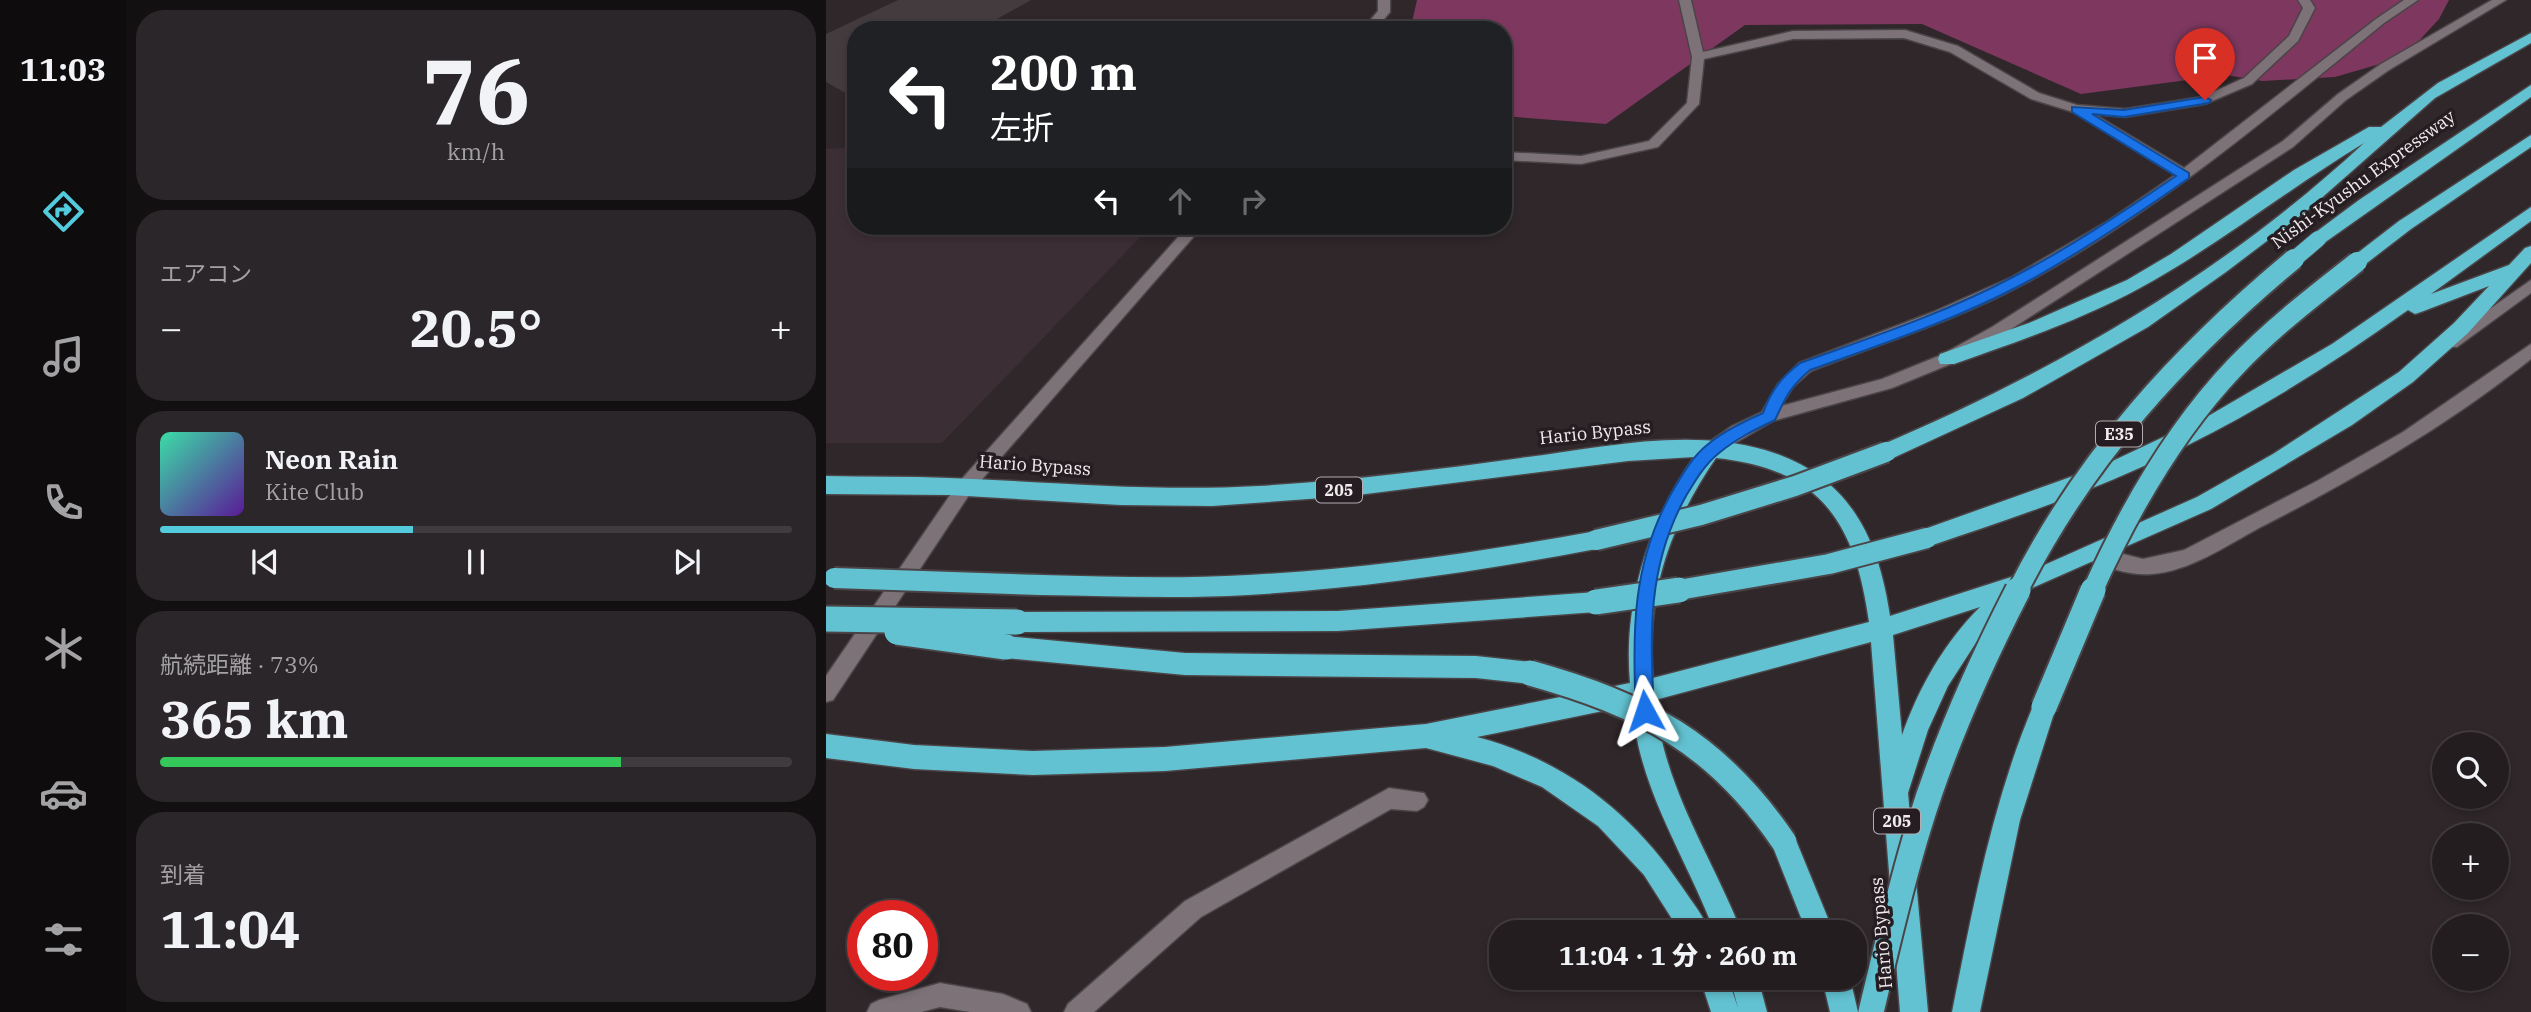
<!DOCTYPE html>
<html lang="ja">
<head>
<meta charset="utf-8">
<style>
  body { margin:0; font-family:"IBM Plex Serif","Noto Sans JP",serif; background:#2b2629; color:#f1f3f6; height:100vh; display:flex; flex-direction:column; font-size:26px; white-space:nowrap }
  * { box-sizing:border-box; margin:0 }
  p { font-size:23px; color:#a3a2a5 }
  .icon { flex:none; width:38px; height:38px; fill:none; stroke:currentColor; stroke-width:2; stroke-linecap:round; stroke-linejoin:round }
  .map { position:relative; flex:1; overflow:hidden }
  .side { display:flex; flex-direction:column; gap:10px; padding:10px; background:#131012; width:700px }
  .side>* { flex:none }
  .banner { position:absolute; left:21px; top:21px; width:665px; height:214px; border-radius:28px; box-shadow:0 4px 10px #0003,0 0 0 2px #403b3e; background:#202124; color:#fff; overflow:hidden }
  .tools { position:absolute; left:1606px; top:732px; display:grid; gap:14px }
  .tools a { display:grid; place-items:center; width:77px; height:77px; border-radius:50%; background:#231d20; box-shadow:0 4px 10px #0003,0 0 0 2px #403b3e; font-size:35px }
  .speed { position:absolute; left:21px; top:900px; display:flex; gap:14px; font-size:35px; font-weight:700; text-align:center }
  .speed>* { display:grid; place-content:center; width:91px; height:91px; border-radius:50%; background:#231d20; box-shadow:0 4px 10px #0003,0 0 0 2px #403b3e; line-height:1 }
  .speed .limit { border:10px solid #d22; background:#fff; color:#111 }
  .pin { position:absolute; display:grid; place-items:center; width:60px; height:60px; color:#fff; margin:-72px -30px; border-radius:50% 50% 50% 0; rotate:-45deg; box-shadow:0 0 7px #0007 }
  .pin .icon { rotate:45deg }
  .me { position:absolute; width:77px; margin:-38px; rotate:355deg; stroke-linejoin:round; filter:drop-shadow(0 0 5px #0008) }
  .turn { display:flex; align-items:center; gap:24px; height:147px; padding:0 28px; font-size:32px }
  .turn .icon { width:91px; height:91px; stroke-width:2.5 }
  .turn b { display:block; font-size:49px; line-height:60px }
  .lanes { display:flex; align-items:center; height:66px; padding:0 28px; background:#0003; justify-content:center; gap:35px; direction:ltr }
  .lanes .off { opacity:.35 }
  .big { font-size:52px; font-weight:800; line-height:1.1 }
  .side .widget { flex:1; display:flex; flex-direction:column; justify-content:center; gap:10px; min-width:0; padding:0 24px; border-radius:28px; background:#2b2629 }
  .side .dial { align-items:center; gap:0 }
  .dial b { font-size:91px; line-height:1 }
  .song { display:flex; align-items:center; gap:21px }
  .cover { width:84px; height:84px; border-radius:10px; background:linear-gradient(135deg,hsl(160 70% 55%),hsl(270 70% 35%)) }
  .played { height:7px; border-radius:4px; background:linear-gradient(90deg,#54cadd 40%,#403b3e 40%) }
  .keys { display:flex; justify-content:space-around; direction:ltr }
  .heat { display:flex; justify-content:space-between; align-items:center; font-size:38px; direction:ltr }
  .charge { height:10px; border-radius:5px; background:linear-gradient(90deg,#34c759 73%,#403b3e 0) }
  .trip { position:absolute; left:663px; top:920px; width:378px; height:70px; border-radius:28px; background:#231d20; box-shadow:0 4px 10px #0003,0 0 0 2px #403b3e; font-weight:800; line-height:70px; text-align:center }
  main { display:flex; flex:1; min-height:0 }
  .tabs { display:flex; flex-direction:column; width:126px; justify-content:space-around; align-items:center; background:#0e0c0d; color:#a3a2a5 }
  .tabs .icon { width:49px; height:49px }
  .tabs .on { color:#54cadd }
  .tabs b { font-size:32px; color:#f1f3f6 }
  .map>svg:first-child { display:block }
</style>
</head>
<body>
<main>
<nav class="tabs">
<b>11:03</b>
<svg class="icon on" aria-label="directions" viewBox="0 0 24 24"><path d="M12 3l9 9-9 9-9-9zM9 14v-3h6M13 9l2 2-2 2"/></svg>
<svg class="icon" aria-label="music" viewBox="0 0 24 24"><path d="M9 18V5l10-2v13"/><circle cx="6" cy="18" r="3"/><circle cx="16" cy="16" r="3"/></svg>
<svg class="icon" aria-label="phone" viewBox="0 0 24 24"><path d="M5 4h4l2 5-3 2q2 4 5 5l2-3 5 2v4C11 20 4 13 5 4z"/></svg>
<svg class="icon" aria-label="climate" viewBox="0 0 24 24"><path d="M12 3v18M4 7l16 10M4 17L20 7"/></svg>
<svg class="icon" aria-label="car" viewBox="0 0 24 24"><path d="M5 17H2v-5l4-1 3-4h7l3 4 3 1v5h-3M9 17h6M6 11h13"/><circle cx="7" cy="17" r="2"/><circle cx="17" cy="17" r="2"/></svg>
<svg class="icon" aria-label="filters" viewBox="0 0 24 24"><path d="M4 7h16M4 17h16"/><circle cx="9" cy="7" r="2"/><circle cx="15" cy="17" r="2"/></svg>
</nav>
<section class="side">
<div class="widget dial"><b>76</b><p>km/h</p></div>
<div class="widget"><p>エアコン</p>
<div class="heat"><a>−</a><b class="big">20.5°</b><a>+</a></div>
</div>
<div class="widget">
<div class="song"><i class="cover"></i><div><b>Neon Rain</b><p>Kite Club</p></div></div>
<div class="played"></div>
<div class="keys"><svg class="icon" aria-label="previous" viewBox="0 0 24 24"><path d="M18 5L8 12l10 7zM5 5v14"/></svg><svg class="icon" aria-label="pause" viewBox="0 0 24 24"><path d="M8 5v14M16 5v14"/></svg><svg class="icon" aria-label="next" viewBox="0 0 24 24"><path d="M6 5l10 7-10 7zM19 5v14"/></svg></div>
</div>
<div class="widget"><p>航続距離 · 73%</p><b class="big">365 km</b><div class="charge"></div></div>
<div class="widget"><p>到着</p><b class="big">11:04</b></div>
</section>
<div class="map">
<svg width="1705" height="1012" viewBox="0 0 1705 1012">
  <rect width="100%" height="100%" fill="#2f272a"/>
  <!-- built -->
  <polygon fill="#3c2e35" points="30,147 30,226 325,226 116,443 0,443 0,149"/>
  <!-- forest -->
  <polygon fill="#7e3860" points="591,0 1623,0 1613,19 1578,57 1509,77 1437,81 1400,75 1255,94 1096,24 919,25 780,124 677,116 677,30 593,30 586,22"/>
  <!-- building -->
  <polygon fill="#443b3f" points="72,0 205,0 171,19 193,30 30,30 30,99 0,82 0,34"/>
  <g fill="none" stroke-linecap="round" stroke-linejoin="round">
    <!-- street casing -->
    <g stroke="#4b4447" stroke-width="3">
      <g id="street">
        <polygon points="552,0 564,0 564,12 549,30 536,30 552,11"/>
        <path d="M 853,0 L 865,0 L 877,52 L 967,31 L 1079,30 L 1132,46 L 1213,93 L 1251,105 L 1299,109 L 1376,97 L 1418,78 L 1463,36 L 1477,8 L 1472,0 L 1484,0 L 1489,8 L 1472,41 L 1426,84 L 1379,104 L 1299,117 L 1268,114 L 1358,168 L 1550,19 L 1578,0 L 1592,0 L 1558,23 C 1442,117 1329,214 1196,285 C 1129,321 1055,343 985,371 L 967,387 L 955,406 L 1056,379 L 1115,355 L 1166,327 L 1457,141 L 1512,94 L 1555,64 L 1666,0 L 1680,0 L 1563,70 L 1520,100 L 1467,147 L 1176,335 L 1127,363 L 1066,388 L 947,421 L 885,457 L 879,455 L 877,450 L 879,445 L 906,426 L 936,412 L 952,384 L 973,363 L 1107,312 L 1186,277 L 1282,221 L 1349,175 L 1247,112 L 1205,99 L 1124,52 L 1078,38 L 967,39 L 878,59 L 873,104 L 832,147 L 755,164 L 677,160 L 677,152 L 755,156 L 823,141 L 861,103 L 866,57 Z"/>
        <polygon points="362,226 377,226 145,492 133,492 130,487 133,482"/>
        <polygon points="1705,280 1705,293 1631,347 1621,347 1618,343 1621,339"/>
        <path d="M 1705,344 L 1705,359 C 1621,426 1529,479 1433,528 C 1400,546 1364,571 1326,574 C 1304,576 1283,568 1264,561 L 1261,555 L 1264,549 L 1270,547 L 1317,559 L 1358,550 L 1491,481 L 1577,432 Z"/>
        <polygon points="563,788 598,793 602,800 598,807 591,811 565,809 375,917 268,1012 238,1012 242,1004 359,901"/>
        <polygon points="114,983 177,994 201,1004 205,1012 144,1012 114,1007 95,1012 41,1012 45,1004 53,1000"/>
      </g>
    </g>
    <!-- secondary casing -->
    <g stroke="#4b4447" stroke-width="3">
      <polygon id="secondary" points="139,480 145,482 148,487 145,492 7,700 0,702 0,676 133,482"/>
    </g>
    <!-- highway casing -->
    <g stroke="#4b4447" stroke-width="3">
      <g id="highway">
        <path d="M 1705,33 L 1705,43 L 1609,98 L 1483,209 L 1400,272 L 1322,327 L 1197,398 L 1067,458 L 1060,460 L 1053,458 L 1050,452 L 1053,446 C 1229,371 1396,275 1538,143 C 1462,189 1391,246 1314,288 C 1255,320 1191,342 1128,364 L 1114,364 L 1112,359 L 1114,354 L 1203,323 L 1301,280 L 1345,254 L 1468,170 L 1543,127 L 1555,127 L 1612,83 Z"/>
        <polygon points="1705,85 1705,97 1498,243 1486,243 1483,239 1486,235 1533,200"/>
        <polygon points="1705,135 1705,147 1585,229 1537,266 1525,266 1522,262 1525,258 1573,221"/>
        <path d="M 1705,207 L 1705,221 L 1605,294 L 1683,265 L 1699,248 L 1705,246 L 1705,263 L 1642,333 L 1587,382 L 1526,425 L 1385,509 L 1197,592 L 1195,601 L 1153,638 L 1122,686 L 1102,730 L 1082,793 L 1102,1012 L 1074,1012 L 1045,642 L 829,700 C 838,789 884,852 916,933 L 889,933 C 860,856 813,791 806,705 L 651,737 C 738,760 806,812 856,887 C 866,902 878,916 884,933 L 855,933 L 818,875 L 772,826 L 716,787 L 667,766 L 600,748 L 339,771 L 207,775 L 88,769 L 0,758 L 0,734 L 88,745 L 207,751 L 339,747 L 600,724 L 804,683 C 797,603 822,523 868,457 L 802,461 L 524,496 L 386,506 L 294,505 L 123,495 L 0,494 L 0,476 C 41,477 82,476 123,478 C 227,482 329,492 433,486 C 520,481 608,470 695,458 C 773,448 861,427 939,450 C 1022,475 1052,535 1064,616 L 1207,570 L 1371,497 L 1447,454 L 1573,372 L 1628,323 L 1663,286 L 1595,312 L 1589,314 L 1582,310 C 1512,360 1440,406 1364,444 C 1280,487 1190,517 1101,547 L 1093,545 L 1090,538 L 1093,531 L 1278,465 L 1384,415 L 1506,344 ZM 890,458 C 996,469 1029,523 1043,622 L 827,678 C 819,596 844,525 890,458 ZM 1154,607 C 1118,643 1093,687 1076,735 L 1067,635 Z"/>
        <path d="M 770,531 L 778,533 L 781,540 L 778,547 L 770,549 C 655,571 539,588 422,595 C 353,599 284,596 215,595 L 207,592 L 204,585 L 207,578 L 215,575 C 284,577 353,579 422,575 C 539,569 655,552 770,531 Z"/>
        <polygon points="770,592 778,595 781,602 778,609 770,612 512,631 191,632 183,629 180,622 183,615 191,612 512,611"/>
        <polygon points="180,636 359,653 650,656 704,662 712,665 716,673 712,681 704,684 650,678 359,675 180,658 172,654 168,647 172,640"/>
        <path d="M 1218,696 L 1226,699 L 1230,707 L 1194,820 L 1154,1012 L 1126,1012 C 1147,907 1167,798 1210,699 Z"/>
        <polygon points="958,829 967,833 1008,933 981,933 945,842 949,833"/>
        <polygon points="874,978 902,978 912,1008 904,978 932,978 941,1012 885,1012"/>
        <polygon points="996,978 1024,978 1032,1012 1004,1012"/>
      </g>
    </g>
    <!-- street -->
    <use href="#street" fill="#7c7277" fill-rule="evenodd"/>
    <!-- secondary -->
    <use href="#secondary" fill="#7c7277" fill-rule="evenodd"/>
    <!-- highway -->
    <use href="#highway" fill="#62c2d1" fill-rule="evenodd"/>
    <!-- highway-bridge-far2 casing -->
    <g stroke="#4b4447" stroke-width="18" stroke-linecap="butt">
      <polyline id="highway-bridge-far2" points="1466,261 1492,239"/>
    </g>
    <!-- highway-bridge-far1 casing -->
    <g stroke="#4b4447" stroke-width="24" stroke-linecap="butt">
      <g id="highway-bridge-far1">
        <polyline points="770,540 875,515 969,486 1060,452"/>
        <polyline points="8,578 215,585"/>
        <polyline points="841,592 1003,564 1101,538"/>
        <path d="M 1191,592 C 1258,458 1354,354 1468,259"/>
        <path d="M 1266,592 C 1302,512 1349,430 1409,367 C 1446,328 1489,295 1531,262"/>
      </g>
    </g>
    <!-- highway-bridge casing -->
    <g stroke="#4b4447" stroke-width="29" stroke-linecap="butt">
      <g id="highway-bridge">
        <polyline points="770,602 853,590"/>
        <polyline points="0,619 191,622"/>
        <polyline points="71,632 180,647"/>
        <path d="M 704,673 C 818,705 891,743 958,842"/>
        <polyline points="1218,707 1267,590"/>
        <path d="M 1045,1012 C 1060,950 1074,887 1093,826 C 1118,744 1153,666 1192,590"/>
      </g>
    </g>
    <!-- highway-bridge-far2 -->
    <use href="#highway-bridge-far2" stroke="#62c2d1" stroke-width="16"/>
    <!-- highway-bridge-far1 -->
    <use href="#highway-bridge-far1" stroke="#62c2d1" stroke-width="20"/>
    <!-- highway-bridge -->
    <use href="#highway-bridge" stroke="#62c2d1" stroke-width="25"/>
  </g>
  <!-- route -->
  <path fill="#1a73e8" stroke="#114b97" stroke-width="2" d="M 1379,97 L 1385,100 L 1383,103 L 1298,117 L 1266,114 L 1363,173 L 1363,178 C 1309,216 1254,253 1197,284 C 1129,320 1056,344 984,370 C 963,388 960,397 949,420 C 928,430 910,439 893,453 C 879,464 869,481 860,496 C 821,566 824,633 828,711 L 826,717 L 819,720 L 813,717 L 810,711 C 806,632 806,563 846,492 C 856,475 866,457 881,445 C 898,431 917,422 937,413 C 945,390 956,377 974,363 C 1046,337 1119,313 1187,277 C 1243,248 1297,212 1350,176 L 1246,112 L 1246,107 L 1298,110 Z"/>
  <g text-anchor="middle" dominant-baseline="central" stroke-width="7" stroke-linejoin="round" paint-order="stroke">
    <!-- shield labels -->
    <g fill="#251d21" stroke="#b3adb0" stroke-width="2">
      <rect x="1270" y="421.5" width="46" height="25" rx="5"/>
      <rect x="490" y="477.5" width="46" height="25" rx="5"/>
      <rect x="1048" y="808.5" width="46" height="25" rx="5"/>
    </g>
    <g font-size="16" font-weight="bold" fill="#f0ebed">
      <text x="1293" y="434">E35</text>
      <text x="513" y="490">205</text>
      <text x="1071" y="821">205</text>
    </g>
    <!-- street labels -->
    <g font-size="18" fill="#f0ebed" stroke="#251d21">
      <text transform="translate(1537 179) rotate(-36)">Nishi-Kyushu Expressway</text>
      <text transform="translate(769 432) rotate(-6)">Hario Bypass</text>
      <text transform="translate(209 465) rotate(4)">Hario Bypass</text>
      <text transform="translate(1055 933) rotate(-95)">Hario Bypass</text>
    </g>
  </g>
</svg>
<div class="tools">
<a><svg class="icon" aria-label="search" viewBox="0 0 24 24"><circle cx="10" cy="10" r="6"/><path d="M15 15l6 6"/></svg></a>
<a>+</a>
<a>−</a>
</div>
<div class="speed"><div class="limit">80</div></div>
<div class="pin" style="left:1379px;top:100px;background:#d93025"><svg class="icon" aria-label="arrive" viewBox="0 0 24 24"><path d="M6 21V4h12l-3 4 3 4H6"/></svg></div>
<svg class="me" style="left:819px;top:711px" viewBox="-20 -20 40 40"><path d="M0-17L14 15 0 8-14 15z" fill="#1a73e8" stroke="#fff" stroke-width="4"/></svg>
<div class="trip">11:04 · 1 分 · 260 m</div>
<div class="banner">
<div class="turn"><svg class="icon" aria-label="left" viewBox="0 0 24 24"><path d="M17 20v-9H6M10 6l-5 5 5 5"/></svg><div><b>200 m</b>左折</div></div>
<div class="lanes"><svg class="icon" aria-label="left" viewBox="0 0 24 24"><path d="M17 20v-9H6M10 6l-5 5 5 5"/></svg><svg class="icon off" aria-label="ahead" viewBox="0 0 24 24"><path d="M12 20V5M6 11l6-6 6 6"/></svg><svg class="icon off" aria-label="right" viewBox="0 0 24 24"><path d="M7 20v-9h11M14 6l5 5-5 5"/></svg></div>
</div>
</div>
</main>
</body>
</html>
